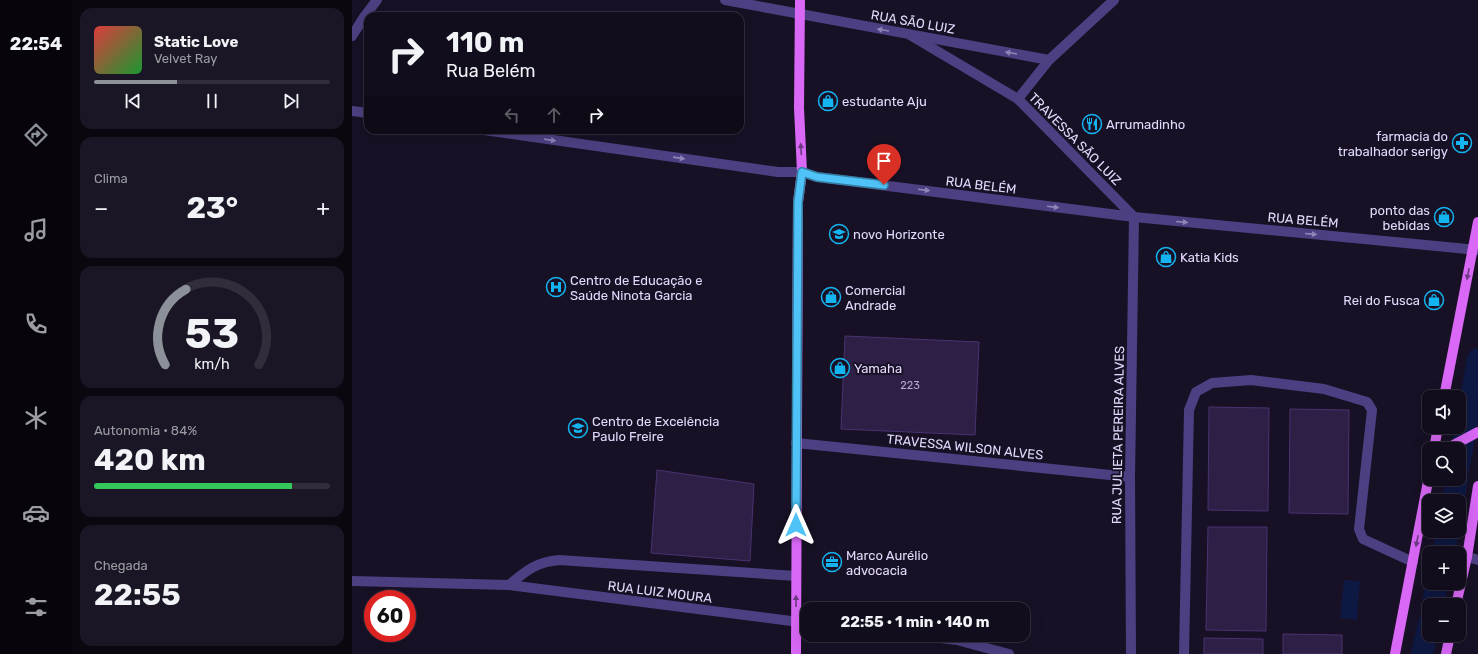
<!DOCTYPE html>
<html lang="pt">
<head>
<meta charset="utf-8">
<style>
  body { margin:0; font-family:Rubik,sans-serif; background:#1b1625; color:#f1f3f6; height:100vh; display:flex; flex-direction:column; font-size:15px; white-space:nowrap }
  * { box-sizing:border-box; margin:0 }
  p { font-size:13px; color:#9c9ca3 }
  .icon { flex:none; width:22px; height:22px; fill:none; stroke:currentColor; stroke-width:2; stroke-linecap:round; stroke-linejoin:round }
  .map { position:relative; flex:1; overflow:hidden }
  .side { display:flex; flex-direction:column; gap:8px; padding:8px; background:#0a070f; width:280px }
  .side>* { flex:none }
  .banner { position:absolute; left:12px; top:12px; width:380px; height:122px; border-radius:12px; box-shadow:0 4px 16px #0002,0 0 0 1px #312d3b; background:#120d1c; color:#f1f3f6; overflow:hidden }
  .buttons { position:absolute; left:1070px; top:390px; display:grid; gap:8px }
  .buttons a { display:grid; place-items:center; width:44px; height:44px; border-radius:8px; background:#120d1c; box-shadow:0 4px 16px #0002,0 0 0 1px #312d3b; font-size:20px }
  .speed { position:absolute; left:12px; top:590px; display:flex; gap:8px; font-size:20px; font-weight:700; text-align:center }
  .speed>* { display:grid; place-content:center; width:52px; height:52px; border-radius:50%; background:#120d1c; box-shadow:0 4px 16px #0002,0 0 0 1px #312d3b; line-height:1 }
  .speed .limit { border:6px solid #d22; background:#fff; color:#111 }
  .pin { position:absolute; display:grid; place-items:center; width:34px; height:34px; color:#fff; margin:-41px -17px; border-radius:50% 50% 50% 0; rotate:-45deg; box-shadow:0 0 4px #0007 }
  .pin .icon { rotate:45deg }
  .me { position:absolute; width:44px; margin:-22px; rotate:0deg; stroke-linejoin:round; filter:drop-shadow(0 0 3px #0008) }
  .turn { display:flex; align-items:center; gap:14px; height:84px; padding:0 16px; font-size:18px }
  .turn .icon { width:52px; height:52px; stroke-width:2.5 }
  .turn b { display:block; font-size:28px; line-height:34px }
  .lanes { display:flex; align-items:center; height:38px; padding:0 16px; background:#0003; justify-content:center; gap:20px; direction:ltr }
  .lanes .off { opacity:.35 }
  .big { font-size:30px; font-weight:700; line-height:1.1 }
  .side .card { flex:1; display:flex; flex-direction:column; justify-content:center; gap:6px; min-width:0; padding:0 14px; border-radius:12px; background:#1b1625 }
  .side .dial { align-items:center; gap:0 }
  .dial svg { height:104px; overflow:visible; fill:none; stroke:#312d3b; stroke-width:7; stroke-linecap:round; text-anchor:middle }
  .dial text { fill:#f1f3f6; stroke:none }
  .song { display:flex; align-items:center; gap:12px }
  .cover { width:48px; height:48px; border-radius:6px; background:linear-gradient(135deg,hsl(0 70% 55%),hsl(130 70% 35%)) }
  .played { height:4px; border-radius:2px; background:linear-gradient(90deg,#8c9099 35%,#312d3b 35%) }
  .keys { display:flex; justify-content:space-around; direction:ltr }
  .heat { display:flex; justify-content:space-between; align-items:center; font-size:22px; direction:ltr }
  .charge { height:6px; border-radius:3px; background:linear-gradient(90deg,#34c759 84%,#312d3b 0) }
  .trip { position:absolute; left:448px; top:602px; width:230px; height:40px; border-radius:12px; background:#120d1c; box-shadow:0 4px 16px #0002,0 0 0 1px #312d3b; font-weight:700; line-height:40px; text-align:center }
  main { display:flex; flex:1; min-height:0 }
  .tabs { display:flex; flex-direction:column; width:72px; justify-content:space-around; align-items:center; background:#07050b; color:#9c9ca3 }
  .tabs .icon { width:28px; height:28px }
  .tabs .current { color:#8c9099 }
  .tabs b { font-size:18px; color:#f1f3f6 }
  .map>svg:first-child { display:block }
</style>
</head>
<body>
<main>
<nav class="tabs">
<b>22:54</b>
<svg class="icon current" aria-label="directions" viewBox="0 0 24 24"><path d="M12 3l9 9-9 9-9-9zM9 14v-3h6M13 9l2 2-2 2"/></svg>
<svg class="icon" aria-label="music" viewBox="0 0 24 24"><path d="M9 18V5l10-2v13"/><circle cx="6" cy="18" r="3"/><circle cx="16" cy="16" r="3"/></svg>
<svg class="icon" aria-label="phone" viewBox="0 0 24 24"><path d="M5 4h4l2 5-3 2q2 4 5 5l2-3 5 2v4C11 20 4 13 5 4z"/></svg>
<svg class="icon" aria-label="climate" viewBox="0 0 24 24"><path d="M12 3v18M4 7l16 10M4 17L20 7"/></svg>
<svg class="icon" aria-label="car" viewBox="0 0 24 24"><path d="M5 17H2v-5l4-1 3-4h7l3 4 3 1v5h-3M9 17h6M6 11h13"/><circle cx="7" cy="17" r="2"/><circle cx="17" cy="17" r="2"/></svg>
<svg class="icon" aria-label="filters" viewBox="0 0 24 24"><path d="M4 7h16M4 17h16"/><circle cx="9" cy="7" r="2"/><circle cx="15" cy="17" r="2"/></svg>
</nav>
<section class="side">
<div class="card">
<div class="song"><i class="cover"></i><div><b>Static Love</b><p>Velvet Ray</p></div></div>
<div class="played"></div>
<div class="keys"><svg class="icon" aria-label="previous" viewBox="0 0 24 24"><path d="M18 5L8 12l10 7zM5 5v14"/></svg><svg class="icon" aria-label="pause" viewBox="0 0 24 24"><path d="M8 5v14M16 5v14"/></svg><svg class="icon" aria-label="next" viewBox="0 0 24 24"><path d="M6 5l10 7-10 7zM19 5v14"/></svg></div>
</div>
<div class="card"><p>Clima</p>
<div class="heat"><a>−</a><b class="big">23°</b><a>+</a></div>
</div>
<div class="card dial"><svg viewBox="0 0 100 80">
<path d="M14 69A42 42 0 1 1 86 69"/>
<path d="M14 69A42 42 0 0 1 30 11" stroke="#8c9099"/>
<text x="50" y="56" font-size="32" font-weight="700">53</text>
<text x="50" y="72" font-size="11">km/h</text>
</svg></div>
<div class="card"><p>Autonomia · 84%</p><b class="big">420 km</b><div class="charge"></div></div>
<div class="card"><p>Chegada</p><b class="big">22:55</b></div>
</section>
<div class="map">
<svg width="1126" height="654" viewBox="0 0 1126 654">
  <rect width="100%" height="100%" fill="#181126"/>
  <!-- water -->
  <polygon fill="#0e1943" points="992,580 1008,581 1005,620 988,618"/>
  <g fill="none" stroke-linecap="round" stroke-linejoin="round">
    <!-- canal -->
    <g stroke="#0e1943" stroke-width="22">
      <polyline points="1107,466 1126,359"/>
      <polyline points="1101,501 1105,479"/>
      <polyline points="1091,553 1096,531"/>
      <polyline points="1081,605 1085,583"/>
      <polyline points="1070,654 1077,623"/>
    </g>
  </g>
  <!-- building -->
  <g fill="#2d1f46" stroke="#493270">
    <polygon points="493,336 627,342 623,435 489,429"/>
    <polygon points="857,407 917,408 916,511 856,510"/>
    <polygon points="938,409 997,410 996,514 937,513"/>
    <polygon points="305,470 402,484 398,561 299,553"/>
    <polygon points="856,527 915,527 914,631 854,630"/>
    <polygon points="931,634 990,635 990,654 931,654"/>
    <polygon points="852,638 911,639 911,654 852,654"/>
  </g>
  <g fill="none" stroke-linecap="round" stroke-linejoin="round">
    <!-- minor -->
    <g stroke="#4d4082" stroke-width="10">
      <polyline points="373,0 697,60"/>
      <polyline points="558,35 666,99 782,217 778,477 779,654"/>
      <polyline points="0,36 12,17 25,0"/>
      <polyline points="666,99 697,60 762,0"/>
      <polyline points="0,111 16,113"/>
      <polyline points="132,130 426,172 450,172 465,177 782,217 1126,250"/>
      <polyline points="444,443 778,477"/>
      <polyline points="1115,557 1126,560"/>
      <polyline points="0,581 157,585 455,623"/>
      <path d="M 157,585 C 174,571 184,562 207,560 L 444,576"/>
      <polyline points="564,635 605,640 657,654"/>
      <polyline points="832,654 837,410 844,392 860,383 899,380 972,389 1015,402 1020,410 1007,529 1011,539 1061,562"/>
    </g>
    <!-- major -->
    <g stroke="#d868f5" stroke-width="10">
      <polyline points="1092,397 1126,222"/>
      <polyline points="1082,449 1086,427"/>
      <polyline points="1094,449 1126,432"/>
      <polyline points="1104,605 1115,557 1126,486"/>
      <polyline points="444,654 446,202 450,172 447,108 448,0"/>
      <polyline points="1043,654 1077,476"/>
      <polyline points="1094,654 1098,635"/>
    </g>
  </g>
  <!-- one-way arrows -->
  <defs><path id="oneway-solid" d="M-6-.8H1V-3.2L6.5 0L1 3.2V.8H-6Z"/></defs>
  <g fill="#9085b9">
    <use href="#oneway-solid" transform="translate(531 30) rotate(-170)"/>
    <use href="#oneway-solid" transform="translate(659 53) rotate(-170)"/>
    <use href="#oneway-solid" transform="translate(198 140) rotate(8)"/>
    <use href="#oneway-solid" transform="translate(327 158) rotate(8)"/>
    <use href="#oneway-solid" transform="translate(572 190) rotate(7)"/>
    <use href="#oneway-solid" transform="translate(701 207) rotate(7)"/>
    <use href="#oneway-solid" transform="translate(830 222) rotate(5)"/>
    <use href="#oneway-solid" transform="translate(959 234) rotate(5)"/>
  </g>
  <g fill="#6e3883">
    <use href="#oneway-solid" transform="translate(449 149) rotate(-93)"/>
    <use href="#oneway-solid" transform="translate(1116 274) rotate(101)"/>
    <use href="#oneway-solid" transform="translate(1065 541) rotate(101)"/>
    <use href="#oneway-solid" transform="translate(444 601) rotate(-90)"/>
  </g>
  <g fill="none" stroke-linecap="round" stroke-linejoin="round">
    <!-- route casing -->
    <g stroke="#337fa1" stroke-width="10">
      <polyline id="route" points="444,525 446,202 450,172 465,177 532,185"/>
    </g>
    <!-- route -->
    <use href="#route" stroke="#4fc3f7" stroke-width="7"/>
  </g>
  <!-- icons -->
  <defs>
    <g id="shop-ring" transform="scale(1)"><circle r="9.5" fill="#181126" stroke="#13b4ef" stroke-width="1.5"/><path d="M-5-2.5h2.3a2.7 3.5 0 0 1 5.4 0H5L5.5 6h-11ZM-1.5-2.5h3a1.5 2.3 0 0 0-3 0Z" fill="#13b4ef"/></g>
    <g id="restaurant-ring" transform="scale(1)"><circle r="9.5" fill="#181126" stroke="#13b4ef" stroke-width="1.5"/><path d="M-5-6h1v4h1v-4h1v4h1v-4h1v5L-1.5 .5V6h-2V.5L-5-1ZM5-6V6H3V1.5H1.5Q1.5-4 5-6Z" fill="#13b4ef"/></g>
    <g id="pharmacy-ring" transform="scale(1)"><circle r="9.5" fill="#181126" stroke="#13b4ef" stroke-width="1.5"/><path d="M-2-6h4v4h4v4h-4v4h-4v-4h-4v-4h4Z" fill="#13b4ef"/></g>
    <g id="school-ring" transform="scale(1)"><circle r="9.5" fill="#181126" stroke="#13b4ef" stroke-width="1.5"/><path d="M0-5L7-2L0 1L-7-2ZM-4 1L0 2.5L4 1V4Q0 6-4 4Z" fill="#13b4ef"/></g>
    <g id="hospital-ring" transform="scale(1)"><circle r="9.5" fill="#181126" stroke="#13b4ef" stroke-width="1.5"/><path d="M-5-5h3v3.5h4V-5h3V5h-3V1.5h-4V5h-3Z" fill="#13b4ef"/></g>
    <g id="office-ring" transform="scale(1)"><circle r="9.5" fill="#181126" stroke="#13b4ef" stroke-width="1.5"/><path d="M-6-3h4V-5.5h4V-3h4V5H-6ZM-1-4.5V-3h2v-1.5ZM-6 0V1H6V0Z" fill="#13b4ef"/></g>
  </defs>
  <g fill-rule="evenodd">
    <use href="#shop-ring" x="476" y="101"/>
    <use href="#restaurant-ring" x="740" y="124"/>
    <use href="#pharmacy-ring" x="1110" y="143"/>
    <use href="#shop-ring" x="1092" y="217"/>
    <use href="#school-ring" x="487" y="234"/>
    <use href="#shop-ring" x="814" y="257"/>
    <use href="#hospital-ring" x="204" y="287"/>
    <use href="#shop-ring" x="479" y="297"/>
    <use href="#shop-ring" x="1082" y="300"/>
    <use href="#shop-ring" x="488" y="368"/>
    <use href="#school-ring" x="226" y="428"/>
    <use href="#office-ring" x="480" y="562"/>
  </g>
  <g text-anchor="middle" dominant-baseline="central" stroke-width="4" stroke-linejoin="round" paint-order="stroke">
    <!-- number labels -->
    <g font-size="11" fill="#b6aace">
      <text x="558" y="385">223</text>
    </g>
    <!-- street labels -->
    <g font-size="13" fill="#e3d9fc" stroke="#181126">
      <text transform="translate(561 22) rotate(10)">RUA SÃO LUIZ</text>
      <text transform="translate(723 139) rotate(45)">TRAVESSA SÃO LUIZ</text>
      <text transform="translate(629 185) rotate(7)">RUA BELÉM</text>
      <text transform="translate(951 220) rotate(5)">RUA BELÉM</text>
      <text transform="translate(766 435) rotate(-89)">RUA JULIETA PEREIRA ALVES</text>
      <text transform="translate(613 447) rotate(6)">TRAVESSA WILSON ALVES</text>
      <text transform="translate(308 592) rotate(7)">RUA LUIZ MOURA</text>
    </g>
    <!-- poi labels -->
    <g font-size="13" fill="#e3d9fc" stroke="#181126" text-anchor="start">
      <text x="490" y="101">estudante Aju</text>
      <text x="754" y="124">Arrumadinho</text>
      <text x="1096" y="136" text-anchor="end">farmacia do<tspan x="1096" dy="15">trabalhador serigy</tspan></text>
      <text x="1078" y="210" text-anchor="end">ponto das<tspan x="1078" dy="15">bebidas</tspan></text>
      <text x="501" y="234">novo Horizonte</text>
      <text x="828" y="257">Katia Kids</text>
      <text x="218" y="280">Centro de Educação e<tspan x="218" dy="15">Saúde Ninota Garcia</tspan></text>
      <text x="493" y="290">Comercial<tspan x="493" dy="15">Andrade</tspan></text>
      <text x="1068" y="300" text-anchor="end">Rei do Fusca</text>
      <text x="502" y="368">Yamaha</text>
      <text x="240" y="421">Centro de Excelência<tspan x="240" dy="15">Paulo Freire</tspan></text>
      <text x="494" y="555">Marco Aurélio<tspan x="494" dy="15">advocacia</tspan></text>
    </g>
  </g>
</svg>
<div class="buttons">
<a><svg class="icon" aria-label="sound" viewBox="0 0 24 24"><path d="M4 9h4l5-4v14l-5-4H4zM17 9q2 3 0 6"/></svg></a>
<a><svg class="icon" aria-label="search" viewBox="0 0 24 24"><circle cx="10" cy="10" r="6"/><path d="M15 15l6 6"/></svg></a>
<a><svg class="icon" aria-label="layers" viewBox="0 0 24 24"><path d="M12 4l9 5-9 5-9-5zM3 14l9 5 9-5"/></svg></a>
<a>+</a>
<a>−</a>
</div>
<div class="speed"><div class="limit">60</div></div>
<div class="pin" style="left:532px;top:185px;background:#d93025"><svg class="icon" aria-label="arrive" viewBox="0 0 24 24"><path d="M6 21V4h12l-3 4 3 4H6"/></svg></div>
<svg class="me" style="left:444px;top:525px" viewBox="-20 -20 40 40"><path d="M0-17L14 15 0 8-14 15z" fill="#4fc3f7" stroke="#fff" stroke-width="4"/></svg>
<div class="trip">22:55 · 1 min · 140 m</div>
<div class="banner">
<div class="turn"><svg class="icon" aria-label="right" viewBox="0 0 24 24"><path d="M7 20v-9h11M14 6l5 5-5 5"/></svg><div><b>110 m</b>Rua Belém</div></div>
<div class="lanes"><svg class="icon off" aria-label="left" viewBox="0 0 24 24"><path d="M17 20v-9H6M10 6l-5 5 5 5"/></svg><svg class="icon off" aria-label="ahead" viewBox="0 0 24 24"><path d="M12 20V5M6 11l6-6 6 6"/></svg><svg class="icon" aria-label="right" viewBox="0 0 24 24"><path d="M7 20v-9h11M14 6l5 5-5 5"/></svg></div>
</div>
</div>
</main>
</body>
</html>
